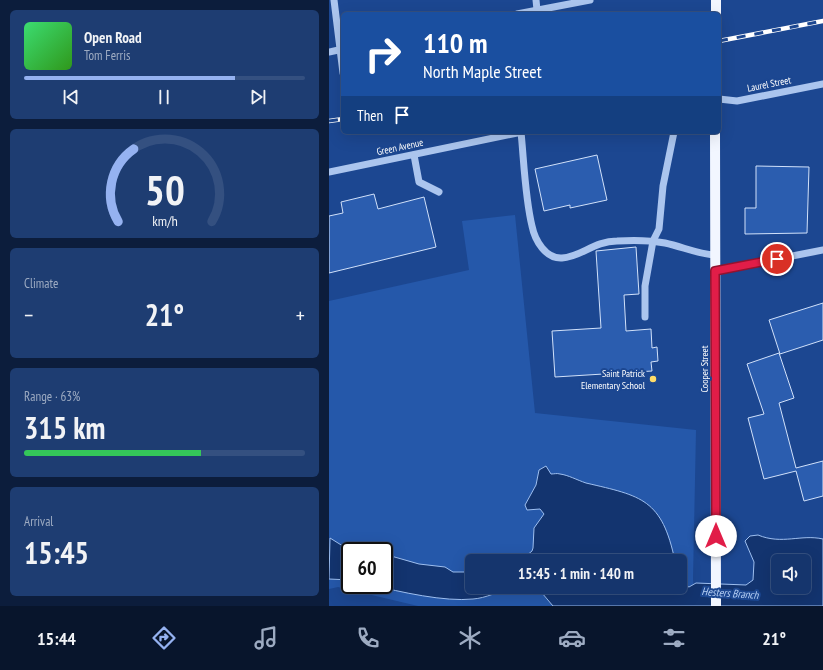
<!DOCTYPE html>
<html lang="en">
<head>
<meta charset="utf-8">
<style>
  body { margin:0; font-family:"PT Sans Narrow",sans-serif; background:#1e3d72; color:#f1f3f6; height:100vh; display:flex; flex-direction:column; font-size:15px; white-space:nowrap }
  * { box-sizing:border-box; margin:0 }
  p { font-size:13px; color:#9dabc2 }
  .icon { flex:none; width:22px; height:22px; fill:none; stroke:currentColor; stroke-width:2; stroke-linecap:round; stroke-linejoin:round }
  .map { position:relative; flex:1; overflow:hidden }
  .panel { display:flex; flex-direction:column; gap:10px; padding:10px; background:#0c1d3c; width:329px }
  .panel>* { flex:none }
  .banner { position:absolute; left:12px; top:12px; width:380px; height:122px; border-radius:6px; box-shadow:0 4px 16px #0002,0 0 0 1px #345080; background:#1a4fa0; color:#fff; overflow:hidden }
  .fabs { position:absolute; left:442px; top:554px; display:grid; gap:8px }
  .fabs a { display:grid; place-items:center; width:40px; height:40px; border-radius:6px; background:#15356d; box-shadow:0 4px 16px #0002,0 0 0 1px #345080; font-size:20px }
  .speed { position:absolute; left:12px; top:542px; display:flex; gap:8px; font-size:20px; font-weight:700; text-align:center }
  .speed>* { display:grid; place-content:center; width:52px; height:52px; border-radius:50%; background:#15356d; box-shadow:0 4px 16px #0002,0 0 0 1px #345080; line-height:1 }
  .speed .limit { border:2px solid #111; border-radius:6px; background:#fff; color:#111 }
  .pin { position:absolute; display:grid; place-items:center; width:34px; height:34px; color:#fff; margin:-17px; border:2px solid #fff; border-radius:50%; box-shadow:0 1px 4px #0007 }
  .me { position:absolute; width:44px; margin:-22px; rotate:0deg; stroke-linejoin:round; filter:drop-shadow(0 0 3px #0008) }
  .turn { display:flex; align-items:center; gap:14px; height:84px; padding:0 16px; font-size:18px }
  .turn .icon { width:52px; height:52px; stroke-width:2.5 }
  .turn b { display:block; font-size:28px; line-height:34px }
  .then { display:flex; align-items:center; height:38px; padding:0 16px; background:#0003; gap:8px; font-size:15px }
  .big { font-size:30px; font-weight:700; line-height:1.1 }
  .panel .card { flex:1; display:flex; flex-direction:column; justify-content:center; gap:6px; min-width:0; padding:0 14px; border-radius:6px; background:#1e3d72 }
  .panel .dial { align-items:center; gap:0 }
  .dial svg { height:104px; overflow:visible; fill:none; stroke:#345080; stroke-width:7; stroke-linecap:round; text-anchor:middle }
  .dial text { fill:#f1f3f6; stroke:none }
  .song { display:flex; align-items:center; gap:12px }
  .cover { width:48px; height:48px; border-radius:6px; background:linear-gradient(135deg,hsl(140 70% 55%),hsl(110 70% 35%)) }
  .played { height:4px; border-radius:2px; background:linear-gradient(90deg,#95b2f1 75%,#345080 75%) }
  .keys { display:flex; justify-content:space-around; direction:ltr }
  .heat { display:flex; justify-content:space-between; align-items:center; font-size:22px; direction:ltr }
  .charge { height:6px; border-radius:3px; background:linear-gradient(90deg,#34c759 63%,#345080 0) }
  .trip { position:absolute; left:136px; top:554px; width:222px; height:40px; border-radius:6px; background:#15356d; box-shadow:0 4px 16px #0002,0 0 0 1px #345080; font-weight:700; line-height:40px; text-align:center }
  .menu { display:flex; height:64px; justify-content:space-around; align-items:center; background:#08152c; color:#9dabc2 }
  .menu .icon { width:28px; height:28px }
  .menu .active { color:#95b2f1 }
  .menu b { font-size:18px; color:#f1f3f6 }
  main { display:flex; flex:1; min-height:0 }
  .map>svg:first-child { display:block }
</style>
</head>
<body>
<main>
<section class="panel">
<div class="card">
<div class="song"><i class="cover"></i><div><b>Open Road</b><p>Tom Ferris</p></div></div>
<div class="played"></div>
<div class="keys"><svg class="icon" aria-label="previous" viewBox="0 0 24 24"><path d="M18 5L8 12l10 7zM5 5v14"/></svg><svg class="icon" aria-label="pause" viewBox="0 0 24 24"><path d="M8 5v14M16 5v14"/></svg><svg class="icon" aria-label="next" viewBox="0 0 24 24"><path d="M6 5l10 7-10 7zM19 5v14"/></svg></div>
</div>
<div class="card dial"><svg viewBox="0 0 100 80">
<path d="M14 69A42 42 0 1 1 86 69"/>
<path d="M14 69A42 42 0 0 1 26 13" stroke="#95b2f1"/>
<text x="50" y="56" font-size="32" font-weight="700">50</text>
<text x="50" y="72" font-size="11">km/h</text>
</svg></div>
<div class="card"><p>Climate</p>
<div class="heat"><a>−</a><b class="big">21°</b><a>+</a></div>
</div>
<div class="card"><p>Range · 63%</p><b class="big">315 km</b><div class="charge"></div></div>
<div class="card"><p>Arrival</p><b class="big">15:45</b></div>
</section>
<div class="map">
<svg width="494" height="606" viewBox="0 0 494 606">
  <rect width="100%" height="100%" fill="#1c4791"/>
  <!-- green -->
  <path fill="#2558aa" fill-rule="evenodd" d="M 186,215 L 206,413 L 367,430 L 364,579 L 366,606 L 89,606 L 9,587 L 0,589 L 0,301 L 140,270 L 133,221 ZM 21,551 L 55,551 L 55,585 L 21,585 ZM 143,561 L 351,561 L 351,587 L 143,587 Z"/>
  <!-- water -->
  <g fill="#13346f" stroke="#9ebff0" fill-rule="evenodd">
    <path d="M 217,466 L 222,474 C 225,474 228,473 231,474 C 239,475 248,480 257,483 C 313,496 333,499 346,561 L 185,561 L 197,556 L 203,551 L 204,548 L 205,528 L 215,514 L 211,509 L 198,510 L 196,505 L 207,485 L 210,470 Z"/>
    <path d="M 429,535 C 453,545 472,534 494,539 L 494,606 L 224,606 L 213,593 L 193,587 L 351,587 L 351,579 L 355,585 L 360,587 L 367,583 L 417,585 L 424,580 L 425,562 L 416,541 L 421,536 ZM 449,561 L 475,561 L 475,587 L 449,587 Z"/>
    <polygon points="1,538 17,548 23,546 31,549 44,548 49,551 21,551 21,580 0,579"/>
    <path d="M 55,554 L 90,564 L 116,567 L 124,572 L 143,572 L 143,587 L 182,587 C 169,592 157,598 144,599 C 116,602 71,592 43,585 L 55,585 Z"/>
  </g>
  <!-- building -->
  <g fill="#2b5daf" stroke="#d1e1fa">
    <polygon points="268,155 278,200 241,208 241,205 215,211 206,169"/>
    <polygon points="427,166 480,167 478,233 416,234 416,208 427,208"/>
    <polygon points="45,194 49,209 95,197 107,247 0,273 0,216 14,213 12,202"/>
    <polygon points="307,247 310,294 295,295 297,331 322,329 323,348 328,347 329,361 322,362 323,371 226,377 223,331 272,328 267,251"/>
    <polygon points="494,303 494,340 451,354 440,320"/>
    <polygon points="450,353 465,398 450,403 467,468 494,461 494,496 475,501 467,471 435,479 419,418 435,414 418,364"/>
  </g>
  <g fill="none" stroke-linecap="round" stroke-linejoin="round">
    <!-- minor -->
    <g stroke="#abc5ee" stroke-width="7">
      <polyline points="5,0 14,73"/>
      <polyline points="207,0 208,10"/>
      <polyline points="188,14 261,0"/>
      <polyline points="0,52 14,49"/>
      <polyline points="390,99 408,101 494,84"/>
      <path d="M 192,132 C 195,162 196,197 203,226 C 206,241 217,259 233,258 C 252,257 265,241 288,241 C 304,240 320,240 336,243 C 354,247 369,254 386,255"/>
      <polyline points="85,155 90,182 110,192"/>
      <polyline points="0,172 193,132"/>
      <polyline points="386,271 494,250"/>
      <polyline points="316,317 316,286 324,241 330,229 334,186 345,132"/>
    </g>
    <!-- major -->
    <g stroke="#f2f6ff" stroke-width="10">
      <polyline points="387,0 387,14"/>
      <polyline points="386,132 387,606"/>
    </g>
    <!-- rail casing -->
    <g stroke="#fff" stroke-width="4.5">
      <g id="rail">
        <polyline points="390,41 494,21"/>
        <polyline points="0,121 14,119"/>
      </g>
    </g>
    <!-- rail -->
    <use href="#rail" stroke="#1c4791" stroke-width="3" stroke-dasharray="9" stroke-linecap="butt"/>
  </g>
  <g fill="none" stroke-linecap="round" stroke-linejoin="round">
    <!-- route casing -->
    <g stroke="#92132f" stroke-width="10">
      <polyline id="route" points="387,536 386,271 448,259"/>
    </g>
    <!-- route -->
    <use href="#route" stroke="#e11d48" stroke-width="7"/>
  </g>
  <!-- markers -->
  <circle fill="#ffdd69" stroke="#1c4791" stroke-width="1.5" cx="324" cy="379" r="4"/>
  <g text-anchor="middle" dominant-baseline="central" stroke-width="4" stroke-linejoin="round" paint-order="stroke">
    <!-- street labels -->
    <g font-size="10" fill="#fff" stroke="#1c4791">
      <text transform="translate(440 84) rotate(-11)">Laurel Street</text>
      <text transform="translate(71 147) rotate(-12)">Green Avenue</text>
      <text transform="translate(375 369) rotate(-90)">Cooper Street</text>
    </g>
    <!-- poi labels -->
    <g font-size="10" fill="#fff" stroke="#1c4791" text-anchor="end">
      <text x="316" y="373">Saint Patrick<tspan x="316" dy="12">Elementary School</tspan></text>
    </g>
    <!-- water labels -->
    <g font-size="11" font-style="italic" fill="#b7d0f5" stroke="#1c4791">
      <text transform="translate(401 593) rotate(4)">Hesters Branch</text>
    </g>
  </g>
</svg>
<div class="fabs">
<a><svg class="icon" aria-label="sound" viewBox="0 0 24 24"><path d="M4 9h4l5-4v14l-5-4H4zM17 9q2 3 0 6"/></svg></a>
</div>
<div class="speed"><div class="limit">60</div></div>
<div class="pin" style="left:448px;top:259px;background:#d93025"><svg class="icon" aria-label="arrive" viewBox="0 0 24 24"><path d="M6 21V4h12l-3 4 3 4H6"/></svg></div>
<svg class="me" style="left:387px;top:536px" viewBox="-20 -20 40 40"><circle r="19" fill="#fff"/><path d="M0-13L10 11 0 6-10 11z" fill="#e11d48"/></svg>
<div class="trip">15:45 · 1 min · 140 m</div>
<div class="banner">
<div class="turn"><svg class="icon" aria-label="right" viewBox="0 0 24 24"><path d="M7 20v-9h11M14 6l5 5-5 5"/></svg><div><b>110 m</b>North Maple Street</div></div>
<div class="then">Then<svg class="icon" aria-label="arrive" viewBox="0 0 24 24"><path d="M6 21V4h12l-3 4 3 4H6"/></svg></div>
</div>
</div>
</main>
<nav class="menu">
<b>15:44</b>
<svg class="icon active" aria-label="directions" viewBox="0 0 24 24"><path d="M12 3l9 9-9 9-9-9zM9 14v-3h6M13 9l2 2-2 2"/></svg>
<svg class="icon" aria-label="music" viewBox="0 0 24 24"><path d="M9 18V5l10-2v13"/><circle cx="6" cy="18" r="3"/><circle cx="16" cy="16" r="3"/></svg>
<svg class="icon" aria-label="phone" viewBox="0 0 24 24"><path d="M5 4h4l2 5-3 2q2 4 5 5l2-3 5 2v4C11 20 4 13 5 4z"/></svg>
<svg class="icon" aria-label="climate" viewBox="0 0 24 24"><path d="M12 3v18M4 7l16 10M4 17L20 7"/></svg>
<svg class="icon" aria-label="car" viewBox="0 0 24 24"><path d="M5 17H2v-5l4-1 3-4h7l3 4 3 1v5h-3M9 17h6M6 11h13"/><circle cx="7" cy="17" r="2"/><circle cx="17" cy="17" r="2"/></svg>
<svg class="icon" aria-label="filters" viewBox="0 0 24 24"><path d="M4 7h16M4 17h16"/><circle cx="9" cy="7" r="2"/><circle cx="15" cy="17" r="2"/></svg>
<b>21°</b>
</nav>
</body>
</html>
